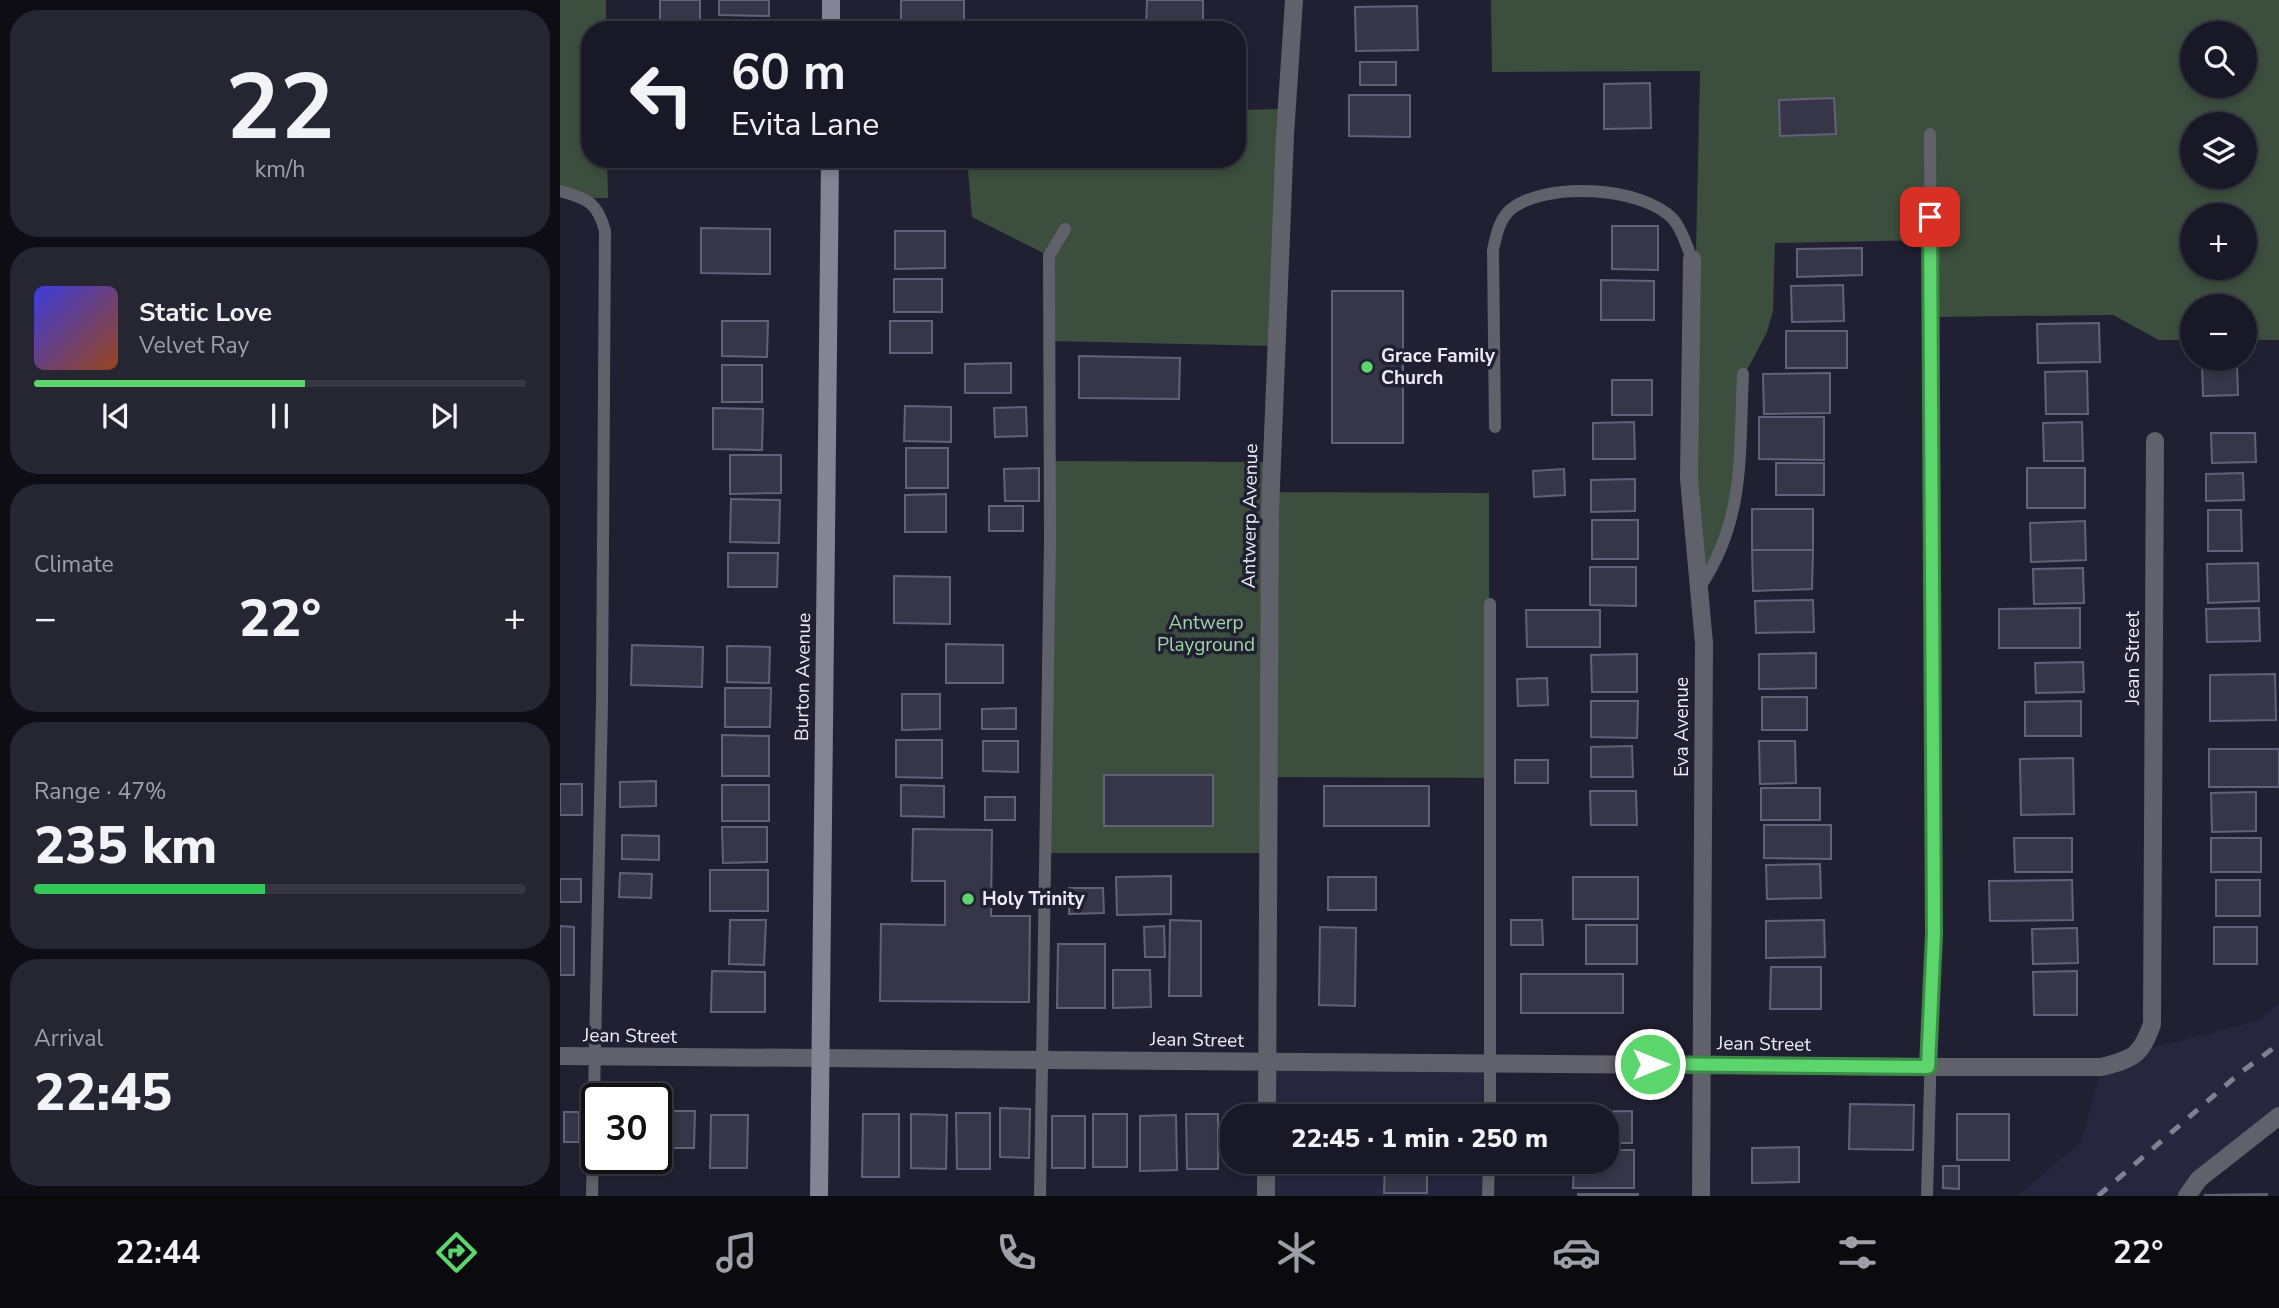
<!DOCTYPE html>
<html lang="en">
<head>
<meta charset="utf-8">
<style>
  body { margin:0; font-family:"Nunito Sans",sans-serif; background:#262532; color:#f1f3f6; height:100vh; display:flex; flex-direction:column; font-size:26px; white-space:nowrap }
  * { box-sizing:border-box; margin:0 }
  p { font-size:23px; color:#9fa0a7 }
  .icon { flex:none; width:38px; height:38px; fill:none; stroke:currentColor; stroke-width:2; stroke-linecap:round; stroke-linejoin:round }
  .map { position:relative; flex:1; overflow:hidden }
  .sheet { display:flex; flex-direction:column; gap:10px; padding:10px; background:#0e0d15; width:560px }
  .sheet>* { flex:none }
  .banner { position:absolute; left:21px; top:21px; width:665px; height:147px; border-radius:28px; box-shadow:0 4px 10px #0003,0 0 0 2px #373743; background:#191826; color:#f1f3f6; overflow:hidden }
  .buttons { position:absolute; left:1620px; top:21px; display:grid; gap:14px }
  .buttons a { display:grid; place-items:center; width:77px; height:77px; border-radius:50%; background:#191826; box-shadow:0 4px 10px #0003,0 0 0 2px #373743; font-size:35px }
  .speed { position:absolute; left:21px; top:1083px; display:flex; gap:14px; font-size:35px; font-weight:700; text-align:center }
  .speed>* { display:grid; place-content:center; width:91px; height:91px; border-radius:50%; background:#191826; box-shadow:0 4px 10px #0003,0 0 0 2px #373743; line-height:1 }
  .speed .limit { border:4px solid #111; border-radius:10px; background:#fff; color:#111 }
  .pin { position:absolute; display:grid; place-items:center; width:60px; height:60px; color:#fff; margin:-30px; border-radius:14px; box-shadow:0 4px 10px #0006 }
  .me { position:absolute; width:77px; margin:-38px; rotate:90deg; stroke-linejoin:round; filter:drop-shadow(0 0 5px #0008) }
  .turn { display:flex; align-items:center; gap:24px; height:147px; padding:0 35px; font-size:32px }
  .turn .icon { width:91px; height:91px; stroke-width:2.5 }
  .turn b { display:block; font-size:49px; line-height:60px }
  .big { font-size:52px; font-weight:800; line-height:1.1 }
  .sheet .widget { flex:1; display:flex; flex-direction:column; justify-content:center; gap:10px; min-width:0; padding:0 24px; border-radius:28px; background:#262532 }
  .sheet .dial { align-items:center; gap:0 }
  .dial b { font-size:91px; line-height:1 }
  .song { display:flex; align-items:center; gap:21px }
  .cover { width:84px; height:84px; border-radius:10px; background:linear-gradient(135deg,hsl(240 70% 55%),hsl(20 70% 35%)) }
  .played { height:7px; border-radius:4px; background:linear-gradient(90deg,#5cd56d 55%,#373743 55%) }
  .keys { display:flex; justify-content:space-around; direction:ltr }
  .heat { display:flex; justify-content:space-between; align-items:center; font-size:38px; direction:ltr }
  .charge { height:10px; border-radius:5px; background:linear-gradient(90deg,#34c759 47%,#373743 0) }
  .trip { position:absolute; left:660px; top:1104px; width:399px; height:70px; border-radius:28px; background:#191826; box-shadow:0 4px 10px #0003,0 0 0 2px #373743; font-weight:800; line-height:70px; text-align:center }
  .menu { display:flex; height:112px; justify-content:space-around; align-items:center; background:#0a0a0f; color:#9fa0a7 }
  .menu .icon { width:49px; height:49px }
  .menu .on { color:#5cd56d }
  .menu b { font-size:32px; color:#f1f3f6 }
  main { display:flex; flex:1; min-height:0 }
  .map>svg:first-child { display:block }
</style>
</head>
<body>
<main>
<section class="sheet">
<div class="widget dial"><b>22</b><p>km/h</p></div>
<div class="widget">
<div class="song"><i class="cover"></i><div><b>Static Love</b><p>Velvet Ray</p></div></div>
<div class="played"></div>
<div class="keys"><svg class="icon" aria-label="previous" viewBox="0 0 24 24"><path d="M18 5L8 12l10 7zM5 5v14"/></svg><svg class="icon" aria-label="pause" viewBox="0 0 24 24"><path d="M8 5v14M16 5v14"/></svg><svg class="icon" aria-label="next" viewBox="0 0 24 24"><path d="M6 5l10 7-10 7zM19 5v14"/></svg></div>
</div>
<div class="widget"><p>Climate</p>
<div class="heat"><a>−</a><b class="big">22°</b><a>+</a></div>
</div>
<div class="widget"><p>Range · 47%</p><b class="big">235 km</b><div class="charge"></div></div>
<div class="widget"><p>Arrival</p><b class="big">22:45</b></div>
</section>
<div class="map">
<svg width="1719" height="1196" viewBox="0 0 1719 1196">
  <rect width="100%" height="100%" fill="#212032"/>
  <!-- built -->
  <g fill="#28263e">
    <polygon points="1719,1004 1719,1111 1619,1196 1457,1196 1521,1142 1541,1069 1585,1050 1697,1021"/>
    <polygon points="705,1064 929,1067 928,1116 704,1116"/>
    <polygon points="704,1162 928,1162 927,1196 704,1196"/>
  </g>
  <!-- green -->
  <g fill="#3c4e3d" fill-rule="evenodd">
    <polygon points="0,0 46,0 46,30 30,30 30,159 47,159 48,198 22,198 0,193"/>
    <path d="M 931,0 L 1719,0 L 1719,340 L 1685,340 L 1685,306 L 1633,306 L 1633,340 L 1599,340 L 1553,315 L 1372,317 L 1372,240 L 1215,243 L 1213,311 L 1207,332 L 1185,374 L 1177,512 L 1142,588 L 1131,478 L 1140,71 L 932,72 ZM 1633,33 L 1685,33 L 1685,86 L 1633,86 ZM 1633,124 L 1685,124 L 1685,177 L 1633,177 ZM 1633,215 L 1685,215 L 1685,268 L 1633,268 Z"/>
    <polygon points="724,109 714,346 491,341 491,257 412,217 407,159 677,159 677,110"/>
    <polygon points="492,461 709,462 709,492 929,493 929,778 707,777 706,853 486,853"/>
  </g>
  <!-- building -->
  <g fill="#373649" stroke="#636177" stroke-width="2">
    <rect x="100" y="0" width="40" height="30"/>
    <polygon points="159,0 209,0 209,16 159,15"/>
    <rect x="341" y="0" width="63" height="30"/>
    <polygon points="587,0 643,0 643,30 586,30"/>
    <polygon points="857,6 858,50 796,51 795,7"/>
    <rect x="800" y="62" width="36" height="23"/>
    <polygon points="1090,83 1091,128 1044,129 1044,84"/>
    <polygon points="789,95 850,95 850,137 789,136"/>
    <polygon points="1274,98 1276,134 1220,136 1219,100"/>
    <polygon points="1052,226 1098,226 1098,270 1052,269"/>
    <polygon points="141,228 210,229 210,274 141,273"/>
    <polygon points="335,231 385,231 385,268 335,269"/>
    <polygon points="1302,248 1302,275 1237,277 1237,249"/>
    <rect x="334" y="279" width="48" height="33"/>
    <polygon points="1041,280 1094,281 1094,320 1041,320"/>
    <polygon points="1283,285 1284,321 1232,322 1231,286"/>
    <rect x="772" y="291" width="71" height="152"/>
    <polygon points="162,321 208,321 207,357 162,356"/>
    <rect x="330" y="321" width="42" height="32"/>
    <polygon points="1539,323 1540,362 1478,363 1477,324"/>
    <rect x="1226" y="331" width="61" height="37"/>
    <polygon points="519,356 620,358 619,399 519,398"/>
    <polygon points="451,363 451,393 405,393 405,364"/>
    <polygon points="1677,364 1678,395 1643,396 1642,365"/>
    <rect x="162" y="365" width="40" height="37"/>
    <polygon points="1527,371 1528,414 1486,414 1485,372"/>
    <polygon points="1270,373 1270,413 1204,414 1203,374"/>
    <rect x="1052" y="380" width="40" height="35"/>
    <polygon points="345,406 391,407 391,442 344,441"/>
    <polygon points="466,407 467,436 435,437 434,408"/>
    <polygon points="153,408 203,409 202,450 153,449"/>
    <polygon points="1199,417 1264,417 1264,460 1199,459"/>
    <polygon points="1074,422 1075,459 1033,459 1033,423"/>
    <polygon points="1522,422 1523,461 1484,461 1483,423"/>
    <polygon points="1651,433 1695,433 1696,462 1652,463"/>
    <rect x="346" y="448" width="42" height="40"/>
    <polygon points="170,455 221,455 221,493 170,494"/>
    <rect x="1216" y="463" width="48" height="32"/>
    <polygon points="479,468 479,501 445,501 444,469"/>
    <rect x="1467" y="468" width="58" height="40"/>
    <polygon points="1004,469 1005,495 974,497 973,471"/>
    <polygon points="1683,473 1684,500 1646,501 1646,474"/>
    <polygon points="1075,479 1075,511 1031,512 1031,480"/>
    <polygon points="386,494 386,532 345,532 345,495"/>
    <polygon points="171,499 220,500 219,543 170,542"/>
    <rect x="429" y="506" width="34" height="25"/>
    <rect x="1192" y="509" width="61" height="41"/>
    <polygon points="1648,510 1681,510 1682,551 1648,551"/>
    <rect x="1032" y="520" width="46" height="39"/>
    <polygon points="1525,521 1526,560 1471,562 1470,523"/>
    <polygon points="1192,550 1253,550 1252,589 1193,591"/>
    <polygon points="168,553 218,553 217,587 168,587"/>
    <polygon points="1698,563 1699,601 1648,603 1647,564"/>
    <polygon points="1030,567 1076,567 1076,606 1030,605"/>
    <polygon points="1523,568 1524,603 1474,604 1473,569"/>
    <polygon points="334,576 390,577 390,624 334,623"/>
    <polygon points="1253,600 1254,632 1196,633 1195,601"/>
    <polygon points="1520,608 1520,648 1439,648 1439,609"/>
    <polygon points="1699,608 1700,641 1647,642 1646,609"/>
    <polygon points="966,610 1040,610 1040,647 967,647"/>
    <polygon points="386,644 443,645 443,683 386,683"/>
    <polygon points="72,645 143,647 142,687 71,685"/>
    <polygon points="167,646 210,647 209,683 167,682"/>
    <polygon points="1256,653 1256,688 1199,689 1199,654"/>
    <polygon points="1077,654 1077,692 1032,692 1031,655"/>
    <polygon points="1523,662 1524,692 1476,693 1475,663"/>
    <polygon points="1715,674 1716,720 1650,721 1650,675"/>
    <polygon points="987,678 988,705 958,706 957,679"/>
    <polygon points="165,688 211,688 210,727 165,727"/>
    <polygon points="342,694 380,694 380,729 342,730"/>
    <rect x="1202" y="697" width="45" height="33"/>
    <polygon points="1031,701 1078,701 1077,738 1031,737"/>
    <polygon points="1521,701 1521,736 1465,736 1465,702"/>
    <polygon points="456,708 456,729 422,729 422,709"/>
    <polygon points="162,735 209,736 209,776 162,776"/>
    <polygon points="336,740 382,740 382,778 336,777"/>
    <polygon points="423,741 458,741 458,772 423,771"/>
    <polygon points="1199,741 1235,741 1236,783 1200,784"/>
    <polygon points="1072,746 1073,777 1031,777 1031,747"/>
    <rect x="1649" y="749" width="70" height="38"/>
    <polygon points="1513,758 1514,814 1461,815 1460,759"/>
    <rect x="955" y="760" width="33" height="23"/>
    <rect x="544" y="775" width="109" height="51"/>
    <polygon points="96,781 96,806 60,807 60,782"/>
    <rect x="0" y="784" width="22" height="31"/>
    <rect x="162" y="785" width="47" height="36"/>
    <polygon points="341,785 384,786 384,817 341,816"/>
    <rect x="764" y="786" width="105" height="40"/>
    <rect x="1201" y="788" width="59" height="32"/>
    <polygon points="1030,791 1076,791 1077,825 1031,825"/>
    <polygon points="1696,792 1696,831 1652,832 1651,793"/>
    <rect x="425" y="797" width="30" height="23"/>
    <polygon points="1204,825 1271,825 1271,859 1204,858"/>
    <polygon points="162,827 207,827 207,862 163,863"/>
    <polygon points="353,829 432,830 431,916 470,916 469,1002 320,1001 321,924 385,925 385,881 352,881"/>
    <polygon points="62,835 99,836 99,860 62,859"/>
    <polygon points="1454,838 1512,838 1512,872 1455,872"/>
    <rect x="1651" y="838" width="50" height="34"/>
    <polygon points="1260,864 1261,898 1207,899 1206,865"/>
    <rect x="150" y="870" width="58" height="41"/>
    <polygon points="60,873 92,874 91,898 59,897"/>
    <polygon points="611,876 611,914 557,915 556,877"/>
    <rect x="768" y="877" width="48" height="33"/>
    <rect x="1013" y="877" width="65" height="42"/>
    <rect x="0" y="879" width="21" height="23"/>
    <polygon points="1512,880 1513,920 1430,921 1429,881"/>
    <rect x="1656" y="880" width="44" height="36"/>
    <polygon points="509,888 543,888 544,913 509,914"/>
    <polygon points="170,920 206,920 204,965 169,964"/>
    <polygon points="610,920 641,921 641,996 609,996"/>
    <polygon points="951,920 982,920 983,945 951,945"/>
    <polygon points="1264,920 1265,957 1206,958 1206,921"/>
    <rect x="1026" y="925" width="51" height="39"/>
    <polygon points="0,926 14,927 14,975 0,975"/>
    <polygon points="604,926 605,957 585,957 584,927"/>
    <polygon points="760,927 796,928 795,1006 759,1005"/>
    <rect x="1654" y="927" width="43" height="37"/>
    <polygon points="1517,928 1518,963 1473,964 1472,929"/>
    <polygon points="498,944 545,944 545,1008 497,1008"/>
    <polygon points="1211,967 1261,967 1261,1009 1210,1009"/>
    <polygon points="553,970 590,970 591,1007 553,1008"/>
    <polygon points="152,971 205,972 205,1012 151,1012"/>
    <polygon points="1517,971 1517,1015 1474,1015 1473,972"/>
    <rect x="961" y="974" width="102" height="39"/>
    <polygon points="1290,1104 1354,1105 1353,1150 1289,1149"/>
    <rect x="764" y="1105" width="103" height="11"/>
    <polygon points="440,1108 470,1109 469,1158 440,1157"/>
    <polygon points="101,1111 135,1111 134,1148 101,1148"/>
    <polygon points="1072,1111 1072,1143 1046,1143 1046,1116 1018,1116 1018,1112"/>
    <rect x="4" y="1112" width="15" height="30"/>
    <polygon points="396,1113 430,1113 430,1169 397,1169"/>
    <polygon points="941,1113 968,1114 968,1116 941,1116"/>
    <polygon points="303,1114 339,1114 339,1177 302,1177"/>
    <polygon points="351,1114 387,1115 386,1169 351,1168"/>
    <rect x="533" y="1114" width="34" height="53"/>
    <polygon points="626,1114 658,1114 658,1169 627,1169"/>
    <rect x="1397" y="1114" width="52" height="46"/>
    <polygon points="151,1115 188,1115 187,1168 150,1168"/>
    <polygon points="616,1115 617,1170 580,1171 580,1116"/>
    <rect x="492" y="1116" width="33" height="52"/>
    <polygon points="1239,1147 1239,1182 1192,1183 1192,1148"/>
    <polygon points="1046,1150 1074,1150 1074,1188 1013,1188 1014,1162 1046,1162"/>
    <polygon points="825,1162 867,1162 867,1193 824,1193"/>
    <polygon points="1383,1166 1399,1166 1399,1189 1383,1188"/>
    <rect x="1018" y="1194" width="60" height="2"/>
    <polygon points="1707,1194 1707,1196 1645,1196 1645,1195"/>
  </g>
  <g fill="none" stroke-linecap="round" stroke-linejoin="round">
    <!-- lane -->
    <g stroke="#61616b" stroke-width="12">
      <path d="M 0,191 C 27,198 38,203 45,231 L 42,702 L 32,1196"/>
      <path d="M 935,427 L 933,250 C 936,236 939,220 950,210 C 984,181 1082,186 1113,219 C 1122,229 1127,247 1132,259"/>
      <path d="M 1140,587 C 1186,518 1179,454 1183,374"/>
      <polyline points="930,1116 930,604"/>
      <polyline points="480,1196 490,539 489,256 505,229"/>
      <polyline points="928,1196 929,1162"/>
      <polyline points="1367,1196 1374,934 1370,134"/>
    </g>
    <!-- street -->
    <g stroke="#61616b" stroke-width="18">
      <polyline points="1132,259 1129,479 1144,643 1141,1196"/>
      <path d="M 0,1056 L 1368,1067 L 1541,1067 C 1573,1059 1581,1056 1592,1024 L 1595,441"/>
      <polyline points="707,1116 710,511 725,135 734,0"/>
      <polyline points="706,1196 706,1162"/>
      <polyline points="1627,1196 1639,1179 1719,1116"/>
    </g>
    <!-- secondary -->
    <g stroke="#858494" stroke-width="18">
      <polyline points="271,30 271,0"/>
      <polyline points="259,1196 270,159"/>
    </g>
    <!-- rail -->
    <polyline stroke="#818090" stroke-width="5" stroke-dasharray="12 12" stroke-linecap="butt" points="1538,1196 1680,1073 1719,1044"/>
  </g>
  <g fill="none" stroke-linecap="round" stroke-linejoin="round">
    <!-- route casing -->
    <g stroke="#3c8a47" stroke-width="18">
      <polyline id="route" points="1090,1064 1368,1067 1374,934 1370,217"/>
    </g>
    <!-- route -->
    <use href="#route" stroke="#5cd56d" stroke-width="12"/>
  </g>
  <!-- markers -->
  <g fill="#5cd56d" stroke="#212032" stroke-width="2.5">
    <circle cx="807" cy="367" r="7"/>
    <circle cx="408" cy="899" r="7"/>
  </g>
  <g text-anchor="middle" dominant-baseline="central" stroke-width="7" stroke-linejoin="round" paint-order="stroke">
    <!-- poi labels -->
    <g font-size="19" font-weight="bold" fill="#ececf9" stroke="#212032" text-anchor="start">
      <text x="821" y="356">Grace Family<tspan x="821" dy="22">Church</tspan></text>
      <text x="422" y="899">Holy Trinity</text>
    </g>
    <!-- street labels -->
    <g font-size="19" fill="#ececf9" stroke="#212032">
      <text transform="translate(690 516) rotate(-89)">Antwerp Avenue</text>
      <text transform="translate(1573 658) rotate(-90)">Jean Street</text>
      <text transform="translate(243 677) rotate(-89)">Burton Avenue</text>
      <text transform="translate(1122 727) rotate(-90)">Eva Avenue</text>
      <text transform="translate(70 1036) rotate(1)">Jean Street</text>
      <text transform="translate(637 1040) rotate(1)">Jean Street</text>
      <text transform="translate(1204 1044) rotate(1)">Jean Street</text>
    </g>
    <!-- park labels -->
    <g font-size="19" fill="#a1d5a4" stroke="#212032">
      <text x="646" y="623">Antwerp<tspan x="646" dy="22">Playground</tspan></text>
    </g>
  </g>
</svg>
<div class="buttons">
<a><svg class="icon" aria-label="search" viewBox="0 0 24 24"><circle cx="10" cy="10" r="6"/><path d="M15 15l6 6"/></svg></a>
<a><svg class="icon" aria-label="layers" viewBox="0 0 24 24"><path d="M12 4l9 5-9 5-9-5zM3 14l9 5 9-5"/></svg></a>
<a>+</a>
<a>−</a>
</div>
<div class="speed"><div class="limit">30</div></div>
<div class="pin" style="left:1370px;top:217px;background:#d93025"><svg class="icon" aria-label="arrive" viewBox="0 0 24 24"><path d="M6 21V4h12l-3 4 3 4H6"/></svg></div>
<svg class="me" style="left:1090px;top:1064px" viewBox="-20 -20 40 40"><circle r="17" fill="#5cd56d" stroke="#fff" stroke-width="3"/><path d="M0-11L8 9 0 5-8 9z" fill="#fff"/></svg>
<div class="trip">22:45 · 1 min · 250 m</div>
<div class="banner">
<div class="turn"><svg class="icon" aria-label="left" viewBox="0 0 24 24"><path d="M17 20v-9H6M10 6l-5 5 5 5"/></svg><div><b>60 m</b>Evita Lane</div></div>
</div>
</div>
</main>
<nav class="menu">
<b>22:44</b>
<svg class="icon on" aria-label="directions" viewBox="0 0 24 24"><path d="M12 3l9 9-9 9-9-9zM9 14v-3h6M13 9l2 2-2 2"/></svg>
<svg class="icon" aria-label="music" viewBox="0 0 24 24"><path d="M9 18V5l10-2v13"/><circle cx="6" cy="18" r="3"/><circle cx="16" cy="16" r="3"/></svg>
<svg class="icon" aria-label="phone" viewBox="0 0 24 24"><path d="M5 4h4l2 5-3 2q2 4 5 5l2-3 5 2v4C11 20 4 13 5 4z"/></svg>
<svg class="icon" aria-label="climate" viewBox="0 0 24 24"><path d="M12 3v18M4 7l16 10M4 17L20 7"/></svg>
<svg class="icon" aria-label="car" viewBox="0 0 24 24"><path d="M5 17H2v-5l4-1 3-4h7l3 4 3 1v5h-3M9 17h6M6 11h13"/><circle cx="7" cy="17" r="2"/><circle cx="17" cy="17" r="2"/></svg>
<svg class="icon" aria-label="filters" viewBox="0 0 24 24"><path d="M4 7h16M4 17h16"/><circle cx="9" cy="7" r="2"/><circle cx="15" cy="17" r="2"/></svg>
<b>22°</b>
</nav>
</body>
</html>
